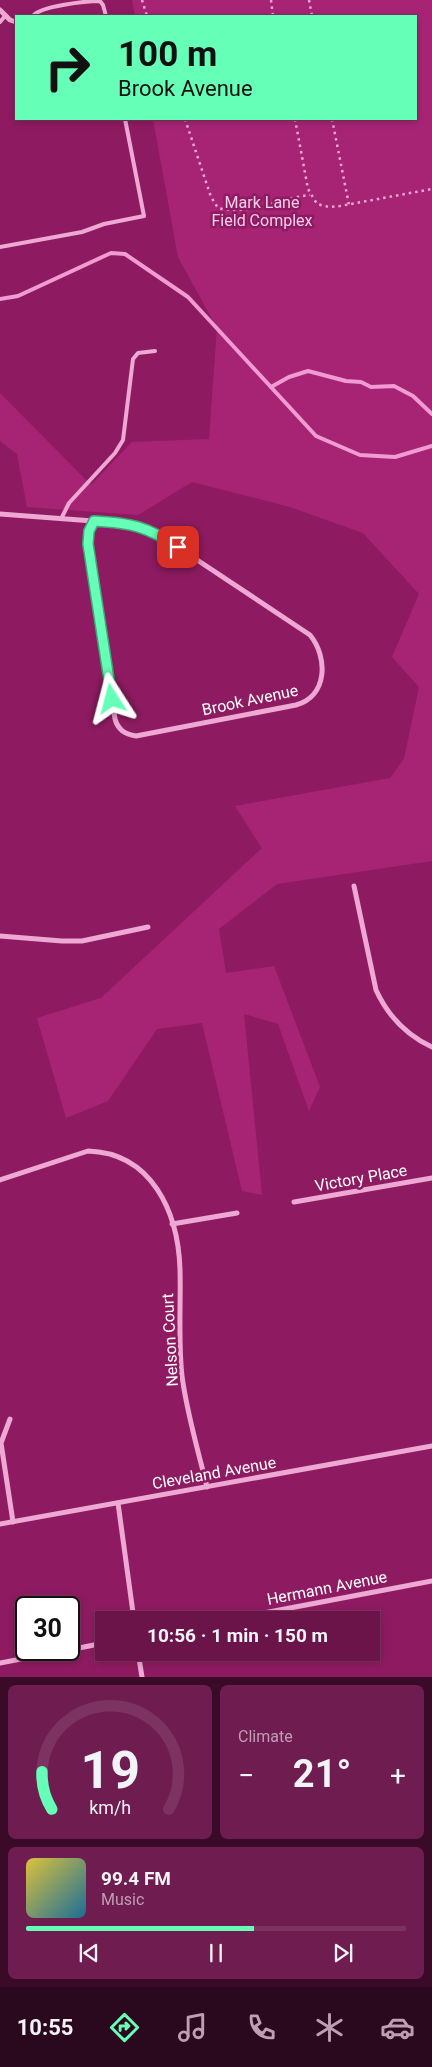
<!DOCTYPE html>
<html lang="en">
<head>
<meta charset="utf-8">
<style>
  body { margin:0; font-family:Roboto,sans-serif; background:#6f1d50; color:#f1f3f6; height:100vh; display:flex; flex-direction:column; font-size:19px; white-space:nowrap }
  * { box-sizing:border-box; margin:0 }
  p { font-size:16px; color:#be9eb4 }
  .icon { flex:none; width:28px; height:28px; fill:none; stroke:currentColor; stroke-width:2; stroke-linecap:round; stroke-linejoin:round }
  .map { position:relative; height:1677px; overflow:hidden }
  .drawer { display:flex; flex-direction:column; gap:8px; padding:8px; background:#3a0b28; flex:1 }
  .drawer>* { flex:none }
  .guide { position:absolute; left:15px; top:15px; width:402px; height:105px; border-radius:0px; box-shadow:0 2px 8px #0003,0 0 0 1px #7d3361; background:#65ffb8; color:#111; overflow:hidden }
  .speed { position:absolute; left:15px; top:1596px; display:flex; gap:10px; font-size:25px; font-weight:700; text-align:center }
  .speed>* { display:grid; place-content:center; width:65px; height:65px; border-radius:50%; background:#6a1449; box-shadow:0 2px 8px #0003,0 0 0 1px #7d3361; line-height:1 }
  .speed .limit { border:2px solid #111; border-radius:8px; background:#fff; color:#111 }
  .pin { position:absolute; display:grid; place-items:center; width:42px; height:42px; color:#fff; margin:-21px; border-radius:10px; box-shadow:0 2px 8px #0006 }
  .me { position:absolute; width:55px; margin:-28px; rotate:351deg; stroke-linejoin:round; filter:drop-shadow(0 0 4px #0008) }
  .turn { display:flex; align-items:center; gap:18px; height:105px; padding:0 20px; font-size:22px }
  .turn .icon { width:65px; height:65px; stroke-width:2.5 }
  .turn b { display:block; font-size:35px; line-height:42px }
  .big { font-size:38px; font-weight:700; line-height:1.1 }
  .drawer .widget { flex:1; display:flex; flex-direction:column; justify-content:center; gap:8px; min-width:0; padding:0 18px; border-radius:8px; background:#6f1d50 }
  .drawer .dial { align-items:center; gap:0 }
  .dial svg { height:130px; overflow:visible; fill:none; stroke:#7d3361; stroke-width:7; stroke-linecap:round; text-anchor:middle }
  .dial text { fill:#f1f3f6; stroke:none }
  .song { display:flex; align-items:center; gap:15px }
  .cover { width:60px; height:60px; border-radius:8px; background:linear-gradient(135deg,hsl(50 70% 55%),hsl(200 70% 35%)) }
  .played { height:5px; border-radius:2px; background:linear-gradient(90deg,#65ffb8 60%,#7d3361 60%) }
  .keys { display:flex; justify-content:space-around; direction:ltr }
  .heat { display:flex; justify-content:space-between; align-items:center; font-size:28px; direction:ltr }
  .drawer .tiles { flex:1; display:grid; gap:8px; grid-template-columns:1fr 1fr }
  .widget:last-child { grid-column:span 2 }
  .trip { position:absolute; left:95px; top:1611px; width:285px; height:50px; border-radius:0px; background:#6a1449; box-shadow:0 2px 8px #0003,0 0 0 1px #7d3361; font-weight:700; line-height:50px; text-align:center }
  .tab-bar { display:flex; height:80px; justify-content:space-around; align-items:center; background:#2a081d; color:#be9eb4 }
  .tab-bar .icon { width:35px; height:35px }
  .tab-bar .selected { color:#65ffb8 }
  .tab-bar b { font-size:22px; color:#f1f3f6 }
  .map>svg:first-child { display:block }
</style>
</head>
<body>
<div class="map">
<svg width="432" height="1677" viewBox="0 0 432 1677">
  <rect width="100%" height="100%" fill="#8e1b61"/>
  <!-- green -->
  <polygon fill="#a72475" points="132,0 432,0 432,861 277,884 219,929 226,973 274,966 320,1087 309,1111 278,1024 244,1014 262,1195 242,1191 202,1023 157,1029 108,1101 66,1118 37,1018 101,998 262,848 235,806 390,778 404,759 419,687 392,657 419,594 363,533 290,507 192,482 138,515 27,507 17,454 0,441 0,393 91,485 132,442 209,439 217,328 178,257 153,119 416,119 416,16 135,16"/>
  <g fill="none" stroke-linecap="round" stroke-linejoin="round">
    <!-- stream -->
    <g stroke="#f09bd1" stroke-width="4">
      <polyline points="0,299 18,296 111,253 125,254 188,297 316,436 360,455 395,457 432,446"/>
      <polyline points="271,387 289,377 308,371 346,381 361,382 371,387 394,386 413,396 432,414"/>
    </g>
    <!-- path -->
    <g stroke="#eea8d4" stroke-width="2.5" stroke-dasharray="2.5 4" stroke-linecap="butt">
      <polyline points="142,0 147,16"/>
      <polyline points="271,0 273,16"/>
      <polyline points="309,0 312,16"/>
      <path d="M 185,119 L 211,197 L 218,208 C 248,216 281,198 310,195"/>
      <polyline points="295,119 308,189 317,204 329,207 340,206 432,189"/>
      <polyline points="332,119 349,205"/>
    </g>
    <!-- lane -->
    <g stroke="#eea8d4" stroke-width="4">
      <path d="M 33,16 C 40,6 87,1 100,1 L 103,5 L 106,16"/>
      <polyline points="0,22 5,16"/>
      <polyline points="0,247 82,232 104,224 144,216 125,119"/>
      <polyline points="62,517 69,503 115,453 123,440 133,359 138,353 155,351"/>
    </g>
    <!-- street -->
    <g stroke="#eea8d4" stroke-width="5">
      <polyline points="0,10 10,20 16,22"/>
      <polyline points="0,514 93,521"/>
      <path d="M 93,521 C 118,522 139,525 161,536 L 310,635 C 328,657 328,696 296,705 L 136,736 C 125,734 118,730 115,719 L 88,544 L 89,531 Z"/>
      <path d="M 354,886 L 376,990 C 388,1016 406,1035 432,1047"/>
      <polyline points="0,936 62,941 82,941 148,927"/>
      <path d="M 0,1180 L 88,1151 C 152,1153 178,1212 180,1269 C 181,1305 178,1340 182,1376 C 187,1414 198,1450 207,1487"/>
      <polyline points="294,1202 432,1178"/>
      <polyline points="172,1224 237,1213"/>
      <polyline points="10,1419 1,1443 13,1522"/>
      <polyline points="118,1503 134,1620"/>
      <polyline points="0,1524 432,1446"/>
      <polyline points="227,1620 432,1581"/>
      <polyline points="69,1650 104,1643"/>
      <polyline points="138,1652 142,1677"/>
      <polyline points="0,1663 68,1650"/>
    </g>
  </g>
  <g fill="none" stroke-linecap="round" stroke-linejoin="round">
    <!-- route casing -->
    <g stroke="#42a678" stroke-width="12">
      <path id="route" d="M 112,699 L 88,544 L 89,531 L 94,521 C 131,523 146,526 178,547"/>
    </g>
    <!-- route -->
    <use href="#route" stroke="#65ffb8" stroke-width="9"/>
  </g>
  <g text-anchor="middle" dominant-baseline="central" stroke-width="5" stroke-linejoin="round" paint-order="stroke">
    <!-- park labels -->
    <g font-size="16" fill="#facee9" stroke="#8e1b61">
      <text x="262" y="202">Mark Lane<tspan x="262" dy="18">Field Complex</tspan></text>
    </g>
    <!-- street labels -->
    <g font-size="16" fill="#fff" stroke="#8e1b61">
      <text transform="translate(250 700) rotate(-12)">Brook Avenue</text>
      <text transform="translate(361 1178) rotate(-10)">Victory Place</text>
      <text transform="translate(170 1340) rotate(-93)">Nelson Court</text>
      <text transform="translate(214 1473) rotate(-10)">Cleveland Avenue</text>
      <text transform="translate(327 1588) rotate(-11)">Hermann Avenue</text>
    </g>
  </g>
</svg>
<div class="speed"><div class="limit">30</div></div>
<div class="pin" style="left:178px;top:547px;background:#d93025"><svg class="icon" aria-label="arrive" viewBox="0 0 24 24"><path d="M6 21V4h12l-3 4 3 4H6"/></svg></div>
<svg class="me" style="left:112px;top:699px" viewBox="-20 -20 40 40"><path d="M0-17L14 15 0 8-14 15z" fill="#65ffb8" stroke="#fff" stroke-width="4"/></svg>
<div class="trip">10:56 · 1 min · 150 m</div>
<div class="guide">
<div class="turn"><svg class="icon" aria-label="right" viewBox="0 0 24 24"><path d="M7 20v-9h11M14 6l5 5-5 5"/></svg><div><b>100 m</b>Brook Avenue</div></div>
</div>
</div>
<section class="drawer">
<div class="tiles">
<div class="widget dial"><svg viewBox="0 0 100 80">
<path d="M14 69A42 42 0 1 1 86 69"/>
<path d="M14 69A42 42 0 0 1 8 46" stroke="#65ffb8"/>
<text x="50" y="56" font-size="32" font-weight="700">19</text>
<text x="50" y="72" font-size="11">km/h</text>
</svg></div>
<div class="widget"><p>Climate</p>
<div class="heat"><a>−</a><b class="big">21°</b><a>+</a></div>
</div>
<div class="widget">
<div class="song"><i class="cover"></i><div><b>99.4 FM</b><p>Music</p></div></div>
<div class="played"></div>
<div class="keys"><svg class="icon" aria-label="previous" viewBox="0 0 24 24"><path d="M18 5L8 12l10 7zM5 5v14"/></svg><svg class="icon" aria-label="pause" viewBox="0 0 24 24"><path d="M8 5v14M16 5v14"/></svg><svg class="icon" aria-label="next" viewBox="0 0 24 24"><path d="M6 5l10 7-10 7zM19 5v14"/></svg></div>
</div>
</div>
</section>
<nav class="tab-bar">
<b>10:55</b>
<svg class="icon selected" aria-label="directions" viewBox="0 0 24 24"><path d="M12 3l9 9-9 9-9-9zM9 14v-3h6M13 9l2 2-2 2"/></svg>
<svg class="icon" aria-label="music" viewBox="0 0 24 24"><path d="M9 18V5l10-2v13"/><circle cx="6" cy="18" r="3"/><circle cx="16" cy="16" r="3"/></svg>
<svg class="icon" aria-label="phone" viewBox="0 0 24 24"><path d="M5 4h4l2 5-3 2q2 4 5 5l2-3 5 2v4C11 20 4 13 5 4z"/></svg>
<svg class="icon" aria-label="climate" viewBox="0 0 24 24"><path d="M12 3v18M4 7l16 10M4 17L20 7"/></svg>
<svg class="icon" aria-label="car" viewBox="0 0 24 24"><path d="M5 17H2v-5l4-1 3-4h7l3 4 3 1v5h-3M9 17h6M6 11h13"/><circle cx="7" cy="17" r="2"/><circle cx="17" cy="17" r="2"/></svg>
</nav>
</body>
</html>
